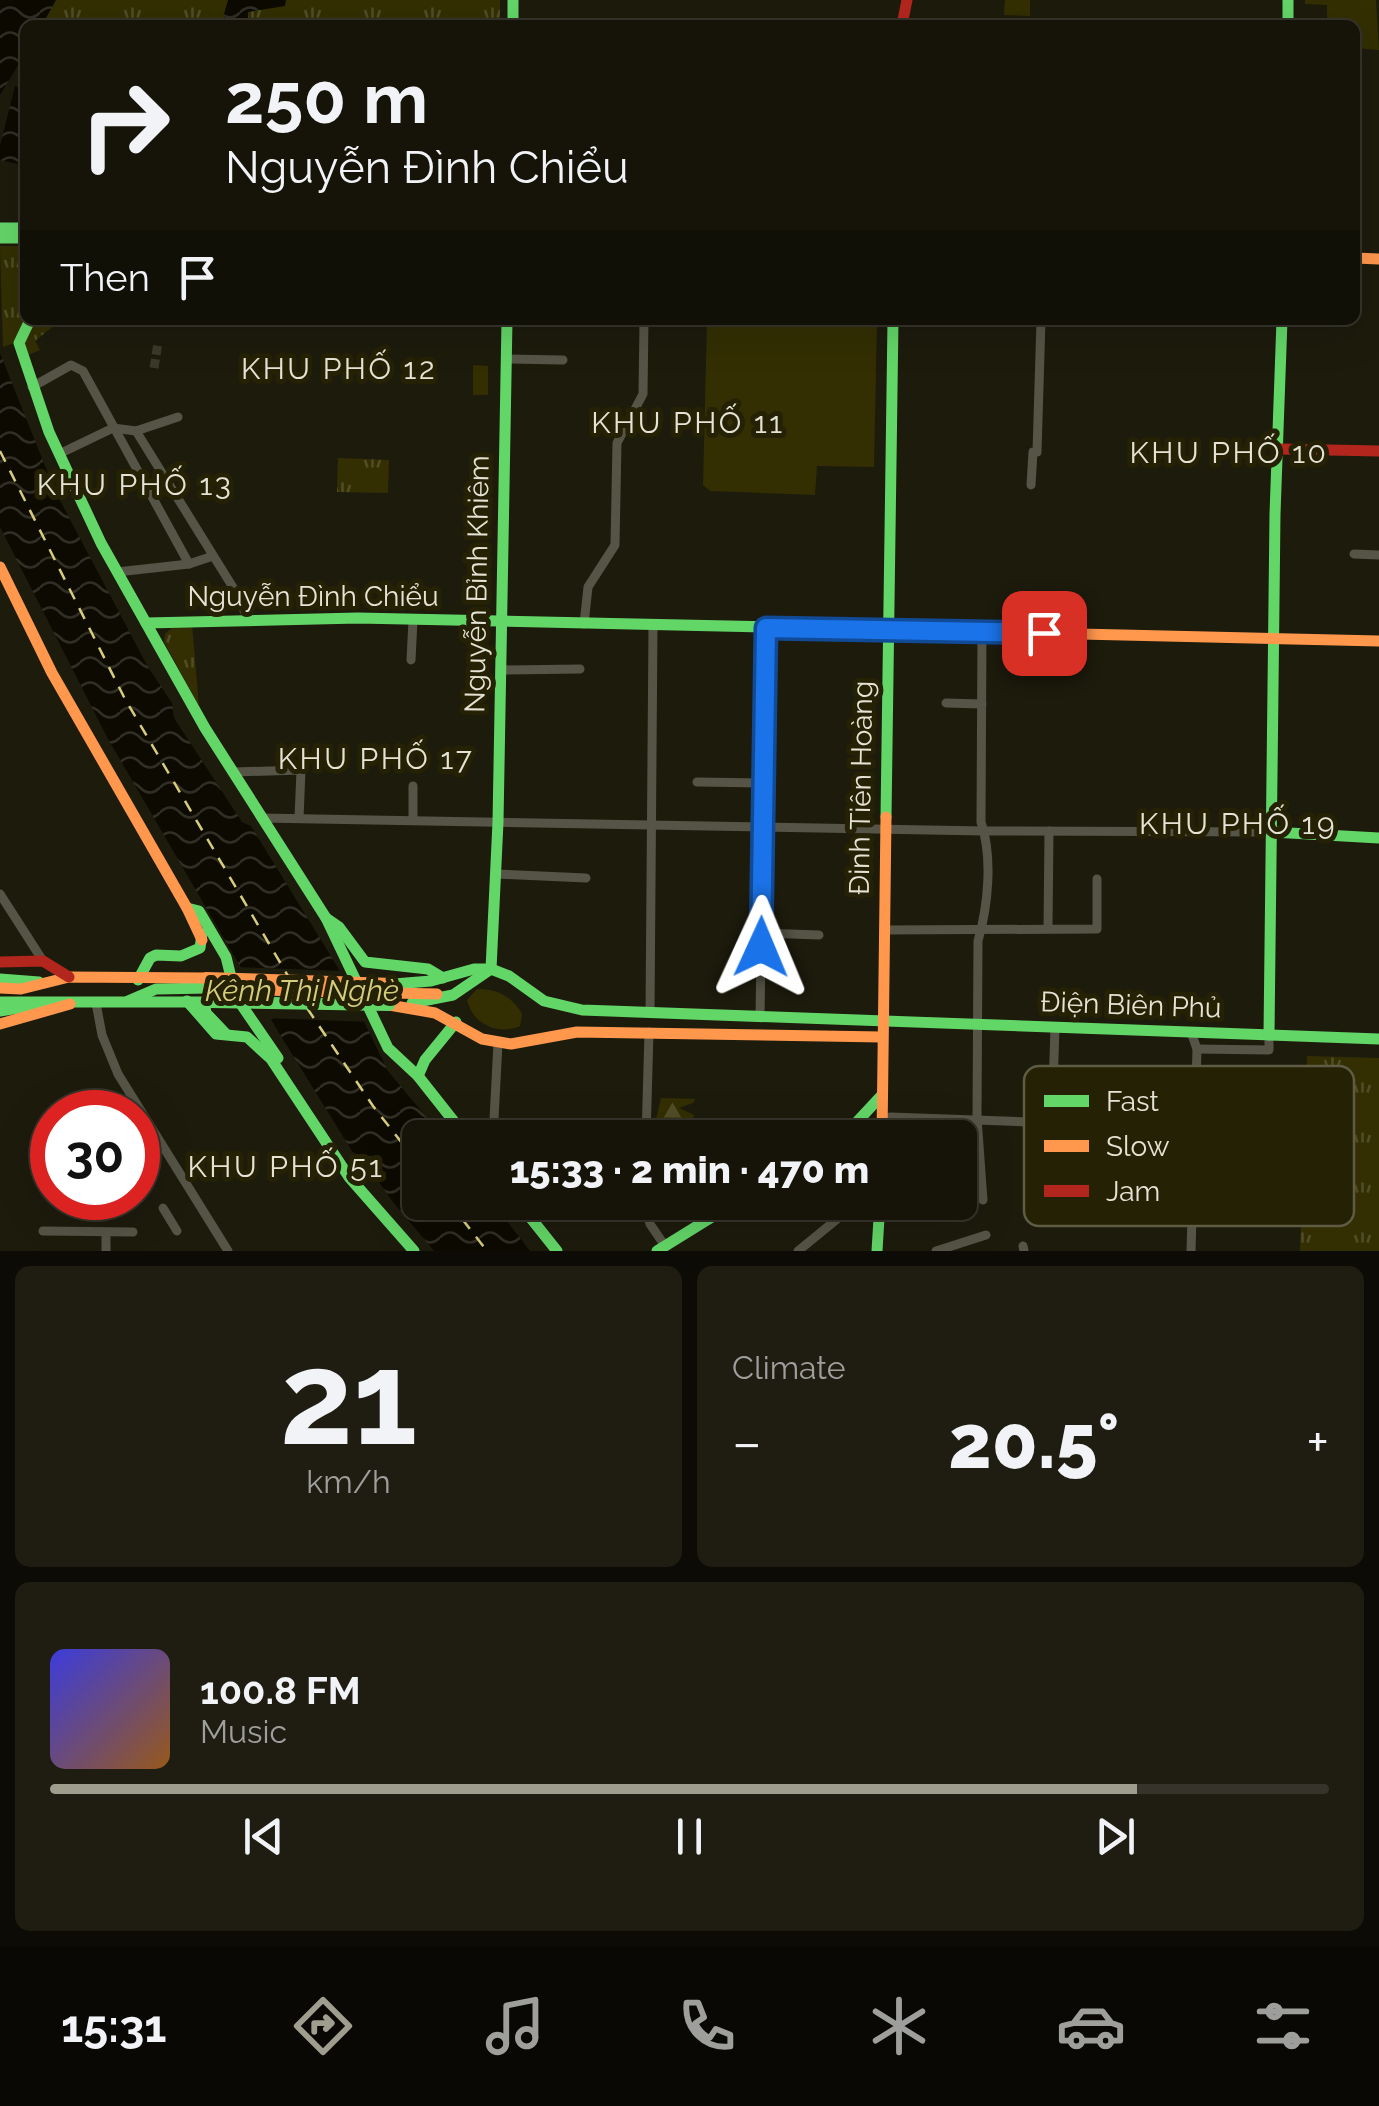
<!DOCTYPE html>
<html lang="en">
<head>
<meta charset="utf-8">
<style>
  body { margin:0; font-family:Raleway,sans-serif; background:#1f1d12; color:#f1f3f6; height:100vh; display:flex; flex-direction:column; font-size:38px; white-space:nowrap }
  * { box-sizing:border-box; margin:0 }
  p { font-size:32px; color:#9e9e9c }
  .icon { flex:none; width:55px; height:55px; fill:none; stroke:currentColor; stroke-width:2; stroke-linecap:round; stroke-linejoin:round }
  .map { position:relative; height:1251px; overflow:hidden }
  .panel { display:flex; flex-direction:column; gap:15px; padding:15px; background:#0c0b05; flex:1 }
  .panel>* { flex:none }
  .hud { position:absolute; left:20px; top:20px; width:1340px; height:305px; border-radius:15px; box-shadow:0 10px 40px #0002,0 0 0 2px #35332a; background:#161409; color:#f1f3f6; overflow:hidden }
  .speed { position:absolute; left:30px; top:1090px; display:flex; gap:20px; font-size:50px; font-weight:700; text-align:center }
  .speed>* { display:grid; place-content:center; width:130px; height:130px; border-radius:50%; background:#161409; box-shadow:0 10px 40px #0002,0 0 0 2px #35332a; line-height:1 }
  .speed .limit { border:15px solid #d22; background:#fff; color:#111 }
  .pin { position:absolute; display:grid; place-items:center; width:85px; height:85px; color:#fff; margin:-42px; border-radius:20px; box-shadow:0 5px 15px #0006 }
  .me { position:absolute; width:110px; margin:-55px; rotate:1deg; stroke-linejoin:round; filter:drop-shadow(0 0 8px #0008) }
  .turn { display:flex; align-items:center; gap:35px; height:210px; padding:0 40px; font-size:45px }
  .turn .icon { width:130px; height:130px; stroke-width:2.5 }
  .turn b { display:block; font-size:70px; line-height:85px }
  .then { display:flex; align-items:center; height:95px; padding:0 40px; background:#0003; gap:20px; font-size:38px }
  .big { font-size:75px; font-weight:800; line-height:1.1 }
  .panel .widget { flex:1; display:flex; flex-direction:column; justify-content:center; gap:15px; min-width:0; padding:0 35px; border-radius:15px; background:#1f1d12 }
  .panel .dial { align-items:center; gap:0 }
  .dial b { font-size:130px; line-height:1 }
  .song { display:flex; align-items:center; gap:30px }
  .cover { width:120px; height:120px; border-radius:15px; background:linear-gradient(135deg,hsl(240 70% 55%),hsl(30 70% 35%)) }
  .played { height:10px; border-radius:5px; background:linear-gradient(90deg,#9f9e8e 85%,#35332a 85%) }
  .keys { display:flex; justify-content:space-around; direction:ltr }
  .heat { display:flex; justify-content:space-between; align-items:center; font-size:55px; direction:ltr }
  .panel .tiles { flex:1; display:grid; gap:15px; grid-template-columns:1fr 1fr }
  .widget:last-child { grid-column:span 2 }
  .trip { position:absolute; left:402px; top:1120px; width:575px; height:100px; border-radius:15px; background:#161409; box-shadow:0 10px 40px #0002,0 0 0 2px #35332a; font-weight:800; line-height:100px; text-align:center }
  .menu { display:flex; height:160px; justify-content:space-around; align-items:center; background:#090804; color:#9e9e9c }
  .menu .icon { width:70px; height:70px }
  .menu .active { color:#9f9e8e }
  .menu b { font-size:45px; color:#f1f3f6 }
  .map>svg:first-child { display:block }
</style>
</head>
<body>
<div class="map">
<svg width="1379" height="1251" viewBox="0 0 1379 1251">
  <defs>
    <pattern id="forest-firs" width="22" height="20" patternUnits="userSpaceOnUse" patternTransform="scale(2.5)"><rect width="22" height="20" fill="#332f03"/><path d="M5 1l3.5 6h-7zM16 11l3.5 6h-7z" fill="#504d27"/></pattern>
    <pattern id="park-tufts" width="24" height="20" patternUnits="userSpaceOnUse" patternTransform="scale(2.5)"><rect width="24" height="20" fill="#332f03"/><path d="M3 7l-1-3M5 7V3M7 7l1-3M15 17l-1-3M17 17v-4M19 17l1-3" fill="none" stroke="#504d27"/></pattern>
    <pattern id="water-waves" width="16" height="10" patternUnits="userSpaceOnUse" patternTransform="scale(2.5)"><rect width="16" height="10" fill="#0d0a01"/><path d="M0 5q4-4 8 0t8 0" fill="none" stroke="#302e25"/></pattern>
  </defs>
  <rect width="100%" height="100%" fill="#1d1b0c"/>
  <!-- grass -->
  <g fill="#332f03">
    <polygon points="1005,0 1030,0 1030,16 1004,15"/>
    <polygon points="1305,0 1376,0 1379,50 1355,48 1355,25 1327,25 1327,5 1305,4"/>
    <polygon points="707,320 877,320 874,467 817,466 815,495 710,491 703,485"/>
    <polygon points="473,365 488,366 488,395 473,395"/>
    <path d="M 477,989 C 496,988 513,997 522,1014 L 520,1026 C 497,1036 472,1023 467,1000 Z"/>
  </g>
  <!-- forest -->
  <polygon fill="url(#forest-firs)" points="661,1098 695,1099 693,1103 679,1108 694,1115 692,1123 655,1124"/>
  <!-- park -->
  <g fill="url(#park-tufts)">
    <polygon points="56,0 500,0 500,25 42,25"/>
    <polygon points="0,246 25,246 25,320 14,343 3,347"/>
    <polygon points="34,320 61,320 35,341 40,350 28,355 23,340"/>
    <polygon points="338,458 389,460 388,493 337,492"/>
    <polygon points="176,624 192,625 199,706 164,642 165,634"/>
    <polygon points="1307,1056 1379,1058 1379,1251 1300,1251"/>
  </g>
  <!-- water -->
  <g fill="url(#water-waves)">
    <polygon points="0,0 56,0 42,25 25,25 25,54 0,95"/>
    <polygon points="228,0 286,0 285,6 248,12 248,25 225,25 224,14"/>
    <polygon points="15,86 25,88 25,166 0,160 0,146"/>
    <polygon points="0,353 55,491 148,667 172,703 174,718 242,822 251,826 337,966 388,1071 443,1137 420,1138 420,1202 493,1203 530,1251 434,1251 393,1202 364,1161 352,1151 279,1033 108,739 0,527"/>
  </g>
  <!-- pier -->
  <polygon fill="#1d1b0c" points="237,967 345,971 370,1022 265,1018"/>
  <g fill="none" stroke-linecap="round" stroke-linejoin="round">
    <!-- ferry -->
    <g stroke="#d5cd7c" stroke-width="2.5" stroke-dasharray="12 10" stroke-linecap="butt">
      <polyline points="0,451 125,699 288,976"/>
      <polyline points="307,1008 373,1106 420,1166"/>
      <polyline points="449,1202 487,1251"/>
    </g>
    <!-- street-tunnel -->
    <polyline stroke="#3b392a" stroke-width="9" stroke-dasharray="9 4.5" stroke-linecap="butt" points="154,368 158,343"/>
    <!-- street -->
    <g stroke="#555446" stroke-width="9">
      <polyline points="506,359 563,360"/>
      <polyline points="32,387 71,365 83,371 189,564"/>
      <polyline points="136,431 234,589 248,619"/>
      <polyline points="59,454 113,428 136,431 178,417"/>
      <polyline points="1031,485 1033,452 1037,452 1041,320"/>
      <polyline points="1354,554 1379,555"/>
      <polyline points="117,572 189,564 213,556"/>
      <polyline points="584,624 588,587 615,545 617,443 643,394 644,320"/>
      <path d="M 982,632 L 981,822 C 993,858 988,906 978,941 L 977,1118 L 983,1200"/>
      <polyline points="411,660 413,620"/>
      <polyline points="500,670 580,669"/>
      <polyline points="946,703 982,704"/>
      <polyline points="234,772 301,770 299,818"/>
      <polyline points="697,782 763,783"/>
      <polyline points="413,786 413,820"/>
      <polyline points="261,818 984,831 1272,832"/>
      <polyline points="496,874 586,878"/>
      <polyline points="0,894 43,961"/>
      <polyline points="1048,928 1049,831"/>
      <polyline points="884,930 1097,929 1097,879"/>
      <polyline points="761,933 819,935"/>
      <polyline points="96,1003 102,1035 118,1074 228,1251"/>
      <polyline points="650,1013 653,625"/>
      <polyline points="760,1017 766,628"/>
      <polyline points="1055,1027 1052,1121 1056,1216"/>
      <polyline points="1191,1032 1197,1049 1191,1251"/>
      <polyline points="1197,1049 1269,1050 1269,1035"/>
      <polyline points="887,1127 890,1117 1195,1128"/>
      <polyline points="646,1128 684,1129 685,1138"/>
      <polyline points="493,1138 498,1043"/>
      <polyline points="646,1138 649,1032"/>
      <polyline points="644,1202 650,1224 665,1246"/>
      <polyline points="163,1208 177,1231"/>
      <polyline points="43,1231 133,1232"/>
      <polyline points="106,1233 106,1251"/>
      <polyline points="1023,1246 1024,1251"/>
      <polyline points="798,1251 858,1202"/>
      <polyline points="936,1251 986,1235"/>
    </g>
    <!-- fast -->
    <g stroke="#63d668" stroke-width="11">
      <polyline points="513,0 513,25"/>
      <polyline points="1288,0 1288,25"/>
      <polyline points="0,228 25,228"/>
      <polyline points="0,238 25,238"/>
      <polyline points="30,320 19,343 49,432 101,543 205,728 326,918 388,1048 418,1076 467,1138"/>
      <polyline points="146,623 358,618 907,630"/>
      <polyline points="886,817 893,320"/>
      <polyline points="1272,832 1379,838"/>
      <polyline points="187,908 199,911 226,957 236,997 278,1058"/>
      <polyline points="326,918 339,927 365,962 428,969 443,978"/>
      <polyline points="491,969 498,822 507,320"/>
      <polyline points="0,979 39,982"/>
      <polyline points="138,980 150,958 156,955 181,956 200,948 202,934"/>
      <polyline points="394,984 431,981 474,969 491,969 509,976 544,1001 582,1010 1379,1039"/>
      <polyline points="128,1001 156,989 209,988"/>
      <polyline points="187,1001 216,1034 247,1037 271,1059 349,1177 414,1251"/>
      <polyline points="0,1002 211,1002"/>
      <polyline points="412,1003 453,995 491,969"/>
      <polyline points="205,1007 206,1013 226,1034"/>
      <polyline points="0,1011 37,1005"/>
      <polyline points="1269,1035 1275,514 1282,320"/>
      <polyline points="418,1076 425,1060 456,1022"/>
      <polyline points="847,1136 866,1131 880,1138"/>
      <polyline points="842,1138 882,1095"/>
      <polyline points="518,1202 557,1251"/>
      <polyline points="657,1251 736,1202"/>
      <polyline points="877,1251 880,1202"/>
    </g>
    <!-- slow -->
    <g stroke="#ff974d" stroke-width="11">
      <polyline points="1355,258 1379,259"/>
      <polyline points="0,567 52,673 187,908 202,940"/>
      <polyline points="907,630 1379,641"/>
      <polyline points="0,988 21,989 69,977 206,978"/>
      <polyline points="394,993 437,994"/>
      <polyline points="389,1005 435,1013 482,1039 511,1044 577,1032 882,1037"/>
      <polyline points="0,1024 70,1004"/>
      <polyline points="882,1138 886,817"/>
    </g>
    <!-- jam -->
    <g stroke="#b3261e" stroke-width="11">
      <polyline points="902,25 907,0"/>
      <polyline points="1279,449 1379,451"/>
      <polyline points="0,962 43,961 69,977"/>
    </g>
    <!-- fast-bridge -->
    <polyline stroke="#63d668" stroke-width="12" points="211,1002 389,1005"/>
    <!-- slow-bridge -->
    <g stroke="#ff974d" stroke-width="12">
      <polyline points="206,978 394,984"/>
      <polyline points="209,988 394,993"/>
    </g>
  </g>
  <g fill="none" stroke-linecap="round" stroke-linejoin="round">
    <!-- route casing -->
    <g stroke="#114b97" stroke-width="25">
      <polyline id="route" points="761,947 766,628 1044,633"/>
    </g>
    <!-- route -->
    <use href="#route" stroke="#1a73e8" stroke-width="18"/>
  </g>
  <g text-anchor="middle" dominant-baseline="central" stroke-width="10" stroke-linejoin="round" paint-order="stroke">
    <!-- street labels -->
    <g font-size="28" fill="#e5e4d4" stroke="#242105">
      <text transform="translate(477 584) rotate(-89)">Nguyễn Bỉnh Khiêm</text>
      <text x="313" y="596">Nguyễn Đình Chiểu</text>
      <text transform="translate(861 788) rotate(-89)">Đinh Tiên Hoàng</text>
      <text transform="translate(1131 1005) rotate(2)">Điện Biên Phủ</text>
    </g>
    <!-- neighbourhood labels -->
    <g font-size="30" letter-spacing="2.5" fill="#e5e4d4" stroke="#242105">
      <text x="339" y="368">KHU PHỐ 12</text>
      <text x="688" y="422">KHU PHỐ 11</text>
      <text x="1229" y="452">KHU PHỐ 10</text>
      <text x="135" y="484">KHU PHỐ 13</text>
      <text x="376" y="758">KHU PHỐ 17</text>
      <text x="1238" y="823">KHU PHỐ 19</text>
      <text x="286" y="1166">KHU PHỐ 51</text>
    </g>
    <!-- water labels -->
    <g font-size="30" font-style="italic" fill="#d5cd7c" stroke="#242105">
      <text x="302" y="990">Kênh Thị Nghè</text>
    </g>
  </g>
  <!-- legend -->
  <rect x="1024" y="1066" width="330" height="160" rx="15" fill="#242105" stroke="#5e5c43" stroke-width="2.5"/>
  <rect x="1044" y="1095" width="45" height="12" fill="#63d668"/>
  <rect x="1044" y="1140" width="45" height="12" fill="#ff974d"/>
  <rect x="1044" y="1185" width="45" height="12" fill="#b3261e"/>
  <g font-size="28" fill="#e5e4d4">
    <text x="1106" y="1111">Fast</text>
    <text x="1106" y="1156">Slow</text>
    <text x="1106" y="1201">Jam</text>
  </g>
</svg>
<div class="speed"><div class="limit">30</div></div>
<div class="pin" style="left:1044px;top:633px;background:#d93025"><svg class="icon" aria-label="arrive" viewBox="0 0 24 24"><path d="M6 21V4h12l-3 4 3 4H6"/></svg></div>
<svg class="me" style="left:761px;top:947px" viewBox="-20 -20 40 40"><path d="M0-17L14 15 0 8-14 15z" fill="#1a73e8" stroke="#fff" stroke-width="4"/></svg>
<div class="trip">15:33 · 2 min · 470 m</div>
<div class="hud">
<div class="turn"><svg class="icon" aria-label="right" viewBox="0 0 24 24"><path d="M7 20v-9h11M14 6l5 5-5 5"/></svg><div><b>250 m</b>Nguyễn Đình Chiểu</div></div>
<div class="then">Then<svg class="icon" aria-label="arrive" viewBox="0 0 24 24"><path d="M6 21V4h12l-3 4 3 4H6"/></svg></div>
</div>
</div>
<section class="panel">
<div class="tiles">
<div class="widget dial"><b>21</b><p>km/h</p></div>
<div class="widget"><p>Climate</p>
<div class="heat"><a>−</a><b class="big">20.5°</b><a>+</a></div>
</div>
<div class="widget">
<div class="song"><i class="cover"></i><div><b>100.8 FM</b><p>Music</p></div></div>
<div class="played"></div>
<div class="keys"><svg class="icon" aria-label="previous" viewBox="0 0 24 24"><path d="M18 5L8 12l10 7zM5 5v14"/></svg><svg class="icon" aria-label="pause" viewBox="0 0 24 24"><path d="M8 5v14M16 5v14"/></svg><svg class="icon" aria-label="next" viewBox="0 0 24 24"><path d="M6 5l10 7-10 7zM19 5v14"/></svg></div>
</div>
</div>
</section>
<nav class="menu">
<b>15:31</b>
<svg class="icon active" aria-label="directions" viewBox="0 0 24 24"><path d="M12 3l9 9-9 9-9-9zM9 14v-3h6M13 9l2 2-2 2"/></svg>
<svg class="icon" aria-label="music" viewBox="0 0 24 24"><path d="M9 18V5l10-2v13"/><circle cx="6" cy="18" r="3"/><circle cx="16" cy="16" r="3"/></svg>
<svg class="icon" aria-label="phone" viewBox="0 0 24 24"><path d="M5 4h4l2 5-3 2q2 4 5 5l2-3 5 2v4C11 20 4 13 5 4z"/></svg>
<svg class="icon" aria-label="climate" viewBox="0 0 24 24"><path d="M12 3v18M4 7l16 10M4 17L20 7"/></svg>
<svg class="icon" aria-label="car" viewBox="0 0 24 24"><path d="M5 17H2v-5l4-1 3-4h7l3 4 3 1v5h-3M9 17h6M6 11h13"/><circle cx="7" cy="17" r="2"/><circle cx="17" cy="17" r="2"/></svg>
<svg class="icon" aria-label="filters" viewBox="0 0 24 24"><path d="M4 7h16M4 17h16"/><circle cx="9" cy="7" r="2"/><circle cx="15" cy="17" r="2"/></svg>
</nav>
</body>
</html>
